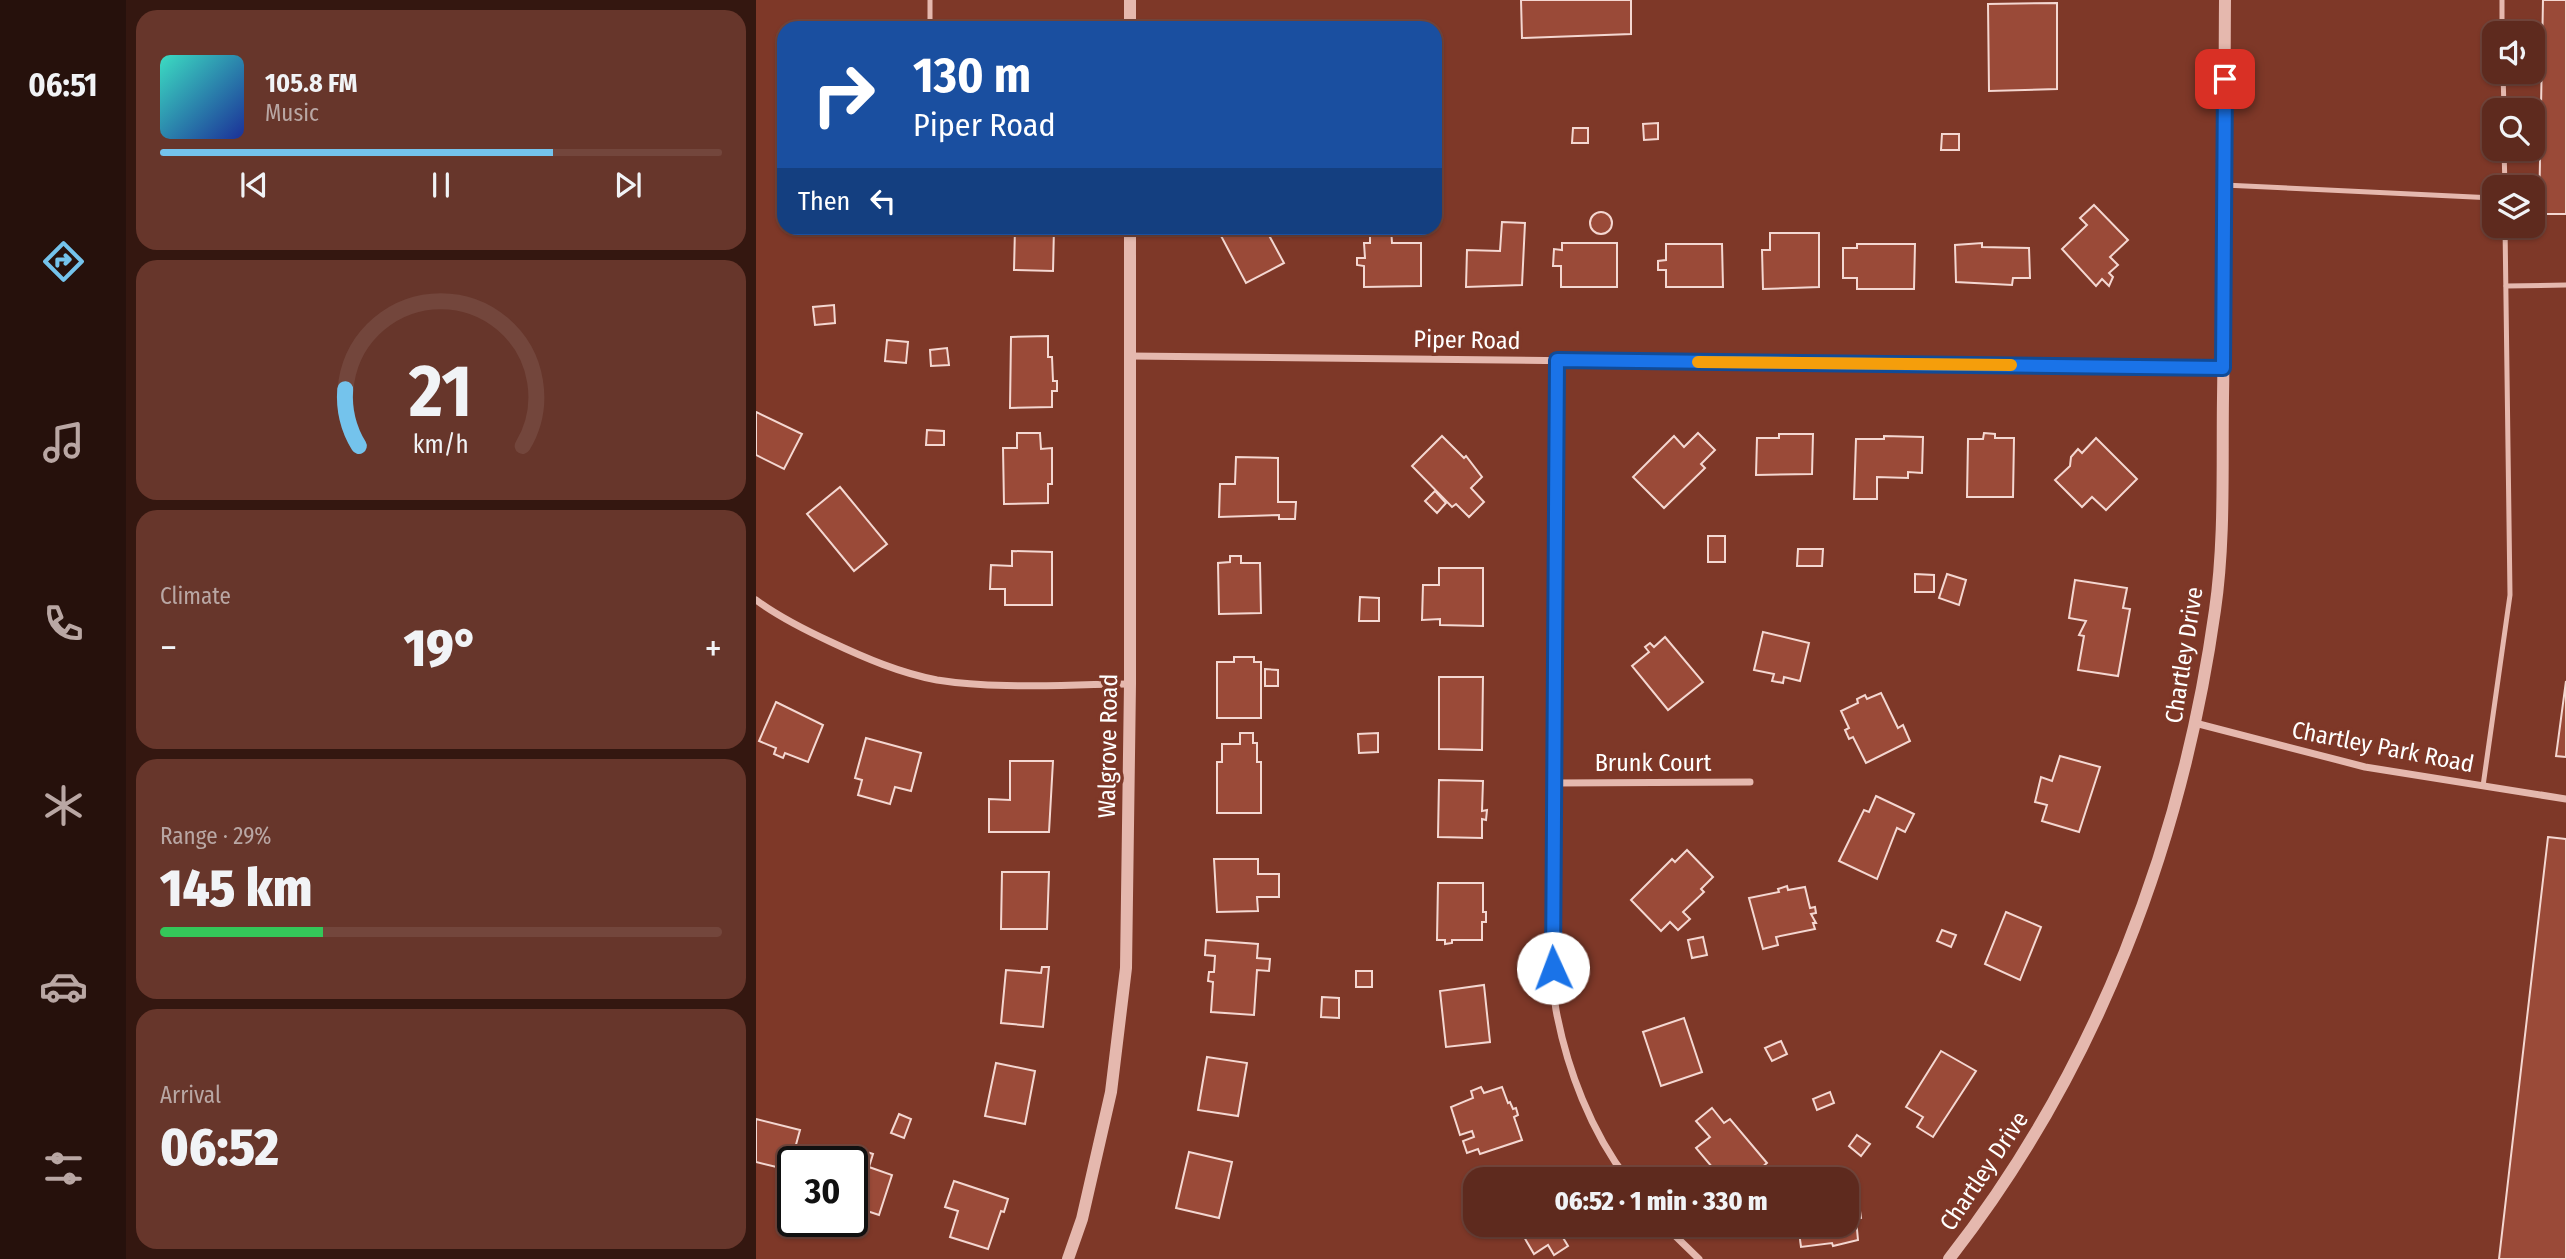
<!DOCTYPE html>
<html lang="en">
<head>
<meta charset="utf-8">
<style>
  body { margin:0; font-family:"Fira Sans Condensed",sans-serif; background:#67362b; color:#f1f3f6; height:100vh; display:flex; flex-direction:column; font-size:26px; white-space:nowrap }
  * { box-sizing:border-box; margin:0 }
  p { font-size:23px; color:#b9a7a4 }
  .icon { flex:none; width:38px; height:38px; fill:none; stroke:currentColor; stroke-width:2; stroke-linecap:round; stroke-linejoin:round }
  .map { position:relative; flex:1; overflow:hidden }
  .sheet { display:flex; flex-direction:column; gap:10px; padding:10px; background:#341710; width:630px }
  .sheet>* { flex:none }
  .hud { position:absolute; left:21px; top:21px; width:665px; height:214px; border-radius:21px; box-shadow:0 2px 5px #0004,0 0 0 2px #73463c; background:#1a4fa0; color:#fff; overflow:hidden }
  .tools { position:absolute; left:1726px; top:21px; display:grid; gap:14px }
  .tools a { display:grid; place-items:center; width:63px; height:63px; border-radius:14px; background:#5e2a1e; box-shadow:0 2px 5px #0004,0 0 0 2px #73463c; font-size:35px }
  .speed { position:absolute; left:21px; top:1146px; display:flex; gap:14px; font-size:35px; font-weight:700; text-align:center }
  .speed>* { display:grid; place-content:center; width:91px; height:91px; border-radius:50%; background:#5e2a1e; box-shadow:0 2px 5px #0004,0 0 0 2px #73463c; line-height:1 }
  .speed .limit { border:4px solid #111; border-radius:10px; background:#fff; color:#111 }
  .pin { position:absolute; display:grid; place-items:center; width:60px; height:60px; color:#fff; margin:-30px; border-radius:14px; box-shadow:0 4px 10px #0006 }
  .me { position:absolute; width:77px; margin:-38px; rotate:358deg; stroke-linejoin:round; filter:drop-shadow(0 0 5px #0008) }
  .turn { display:flex; align-items:center; gap:24px; height:147px; padding:0 21px; font-size:32px }
  .turn .icon { width:91px; height:91px; stroke-width:2.5 }
  .turn b { display:block; font-size:49px; line-height:60px }
  .then { display:flex; align-items:center; height:66px; padding:0 21px; background:#0003; gap:14px; font-size:26px }
  .big { font-size:52px; font-weight:800; line-height:1.1 }
  .sheet .card { flex:1; display:flex; flex-direction:column; justify-content:center; gap:10px; min-width:0; padding:0 24px; border-radius:21px; background:#67362b }
  .sheet .dial { align-items:center; gap:0 }
  .dial svg { height:182px; overflow:visible; fill:none; stroke:#73463c; stroke-width:7; stroke-linecap:round; text-anchor:middle }
  .dial text { fill:#f1f3f6; stroke:none }
  .song { display:flex; align-items:center; gap:21px }
  .cover { width:84px; height:84px; border-radius:10px; background:linear-gradient(135deg,hsl(170 70% 55%),hsl(230 70% 35%)) }
  .played { height:7px; border-radius:4px; background:linear-gradient(90deg,#74c3ec 70%,#73463c 70%) }
  .keys { display:flex; justify-content:space-around; direction:ltr }
  .heat { display:flex; justify-content:space-between; align-items:center; font-size:38px; direction:ltr }
  .charge { height:10px; border-radius:5px; background:linear-gradient(90deg,#34c759 29%,#73463c 0) }
  .trip { position:absolute; left:707px; top:1167px; width:396px; height:70px; border-radius:21px; background:#5e2a1e; box-shadow:0 2px 5px #0004,0 0 0 2px #73463c; font-weight:800; line-height:70px; text-align:center }
  main { display:flex; flex:1; min-height:0 }
  .tab-bar { display:flex; flex-direction:column; width:126px; justify-content:space-around; align-items:center; background:#26110c; color:#b9a7a4 }
  .tab-bar .icon { width:49px; height:49px }
  .tab-bar .on { color:#74c3ec }
  .tab-bar b { font-size:32px; color:#f1f3f6 }
  .map>svg:first-child { display:block }
</style>
</head>
<body>
<main>
<nav class="tab-bar">
<b>06:51</b>
<svg class="icon on" aria-label="directions" viewBox="0 0 24 24"><path d="M12 3l9 9-9 9-9-9zM9 14v-3h6M13 9l2 2-2 2"/></svg>
<svg class="icon" aria-label="music" viewBox="0 0 24 24"><path d="M9 18V5l10-2v13"/><circle cx="6" cy="18" r="3"/><circle cx="16" cy="16" r="3"/></svg>
<svg class="icon" aria-label="phone" viewBox="0 0 24 24"><path d="M5 4h4l2 5-3 2q2 4 5 5l2-3 5 2v4C11 20 4 13 5 4z"/></svg>
<svg class="icon" aria-label="climate" viewBox="0 0 24 24"><path d="M12 3v18M4 7l16 10M4 17L20 7"/></svg>
<svg class="icon" aria-label="car" viewBox="0 0 24 24"><path d="M5 17H2v-5l4-1 3-4h7l3 4 3 1v5h-3M9 17h6M6 11h13"/><circle cx="7" cy="17" r="2"/><circle cx="17" cy="17" r="2"/></svg>
<svg class="icon" aria-label="filters" viewBox="0 0 24 24"><path d="M4 7h16M4 17h16"/><circle cx="9" cy="7" r="2"/><circle cx="15" cy="17" r="2"/></svg>
</nav>
<section class="sheet">
<div class="card">
<div class="song"><i class="cover"></i><div><b>105.8 FM</b><p>Music</p></div></div>
<div class="played"></div>
<div class="keys"><svg class="icon" aria-label="previous" viewBox="0 0 24 24"><path d="M18 5L8 12l10 7zM5 5v14"/></svg><svg class="icon" aria-label="pause" viewBox="0 0 24 24"><path d="M8 5v14M16 5v14"/></svg><svg class="icon" aria-label="next" viewBox="0 0 24 24"><path d="M6 5l10 7-10 7zM19 5v14"/></svg></div>
</div>
<div class="card dial"><svg viewBox="0 0 100 80">
<path d="M14 69A42 42 0 1 1 86 69"/>
<path d="M14 69A42 42 0 0 1 8 44" stroke="#74c3ec"/>
<text x="50" y="56" font-size="32" font-weight="700">21</text>
<text x="50" y="72" font-size="11">km/h</text>
</svg></div>
<div class="card"><p>Climate</p>
<div class="heat"><a>−</a><b class="big">19°</b><a>+</a></div>
</div>
<div class="card"><p>Range · 29%</p><b class="big">145 km</b><div class="charge"></div></div>
<div class="card"><p>Arrival</p><b class="big">06:52</b></div>
</section>
<div class="map">
<svg width="1810" height="1259" viewBox="0 0 1810 1259">
  <rect width="100%" height="100%" fill="#7e3828"/>
  <!-- building -->
  <g fill="#9a4a38" stroke="#f4d7d1" stroke-width="2">
    <polygon points="765,0 875,0 875,34 766,38"/>
    <polygon points="1787,0 1810,0 1810,214 1783,214"/>
    <polygon points="1301,3 1301,89 1233,91 1232,4"/>
    <polygon points="902,123 902,139 888,140 887,124"/>
    <polygon points="817,128 832,128 832,143 816,143"/>
    <polygon points="1186,134 1203,134 1203,150 1185,150"/>
    <polygon points="1338,205 1372,240 1354,257 1362,265 1353,273 1357,277 1353,286 1346,279 1340,286 1306,249 1331,225 1324,218"/>
    <circle cx="845" cy="223" r="11"/>
    <polygon points="746,222 769,223 766,285 710,287 711,250 744,251"/>
    <polygon points="259,228 298,228 297,271 258,270"/>
    <polygon points="475,228 509,228 528,263 490,283 464,234"/>
    <polygon points="614,228 635,228 636,243 665,243 665,286 608,287 608,266 601,265 601,258 609,258 608,243 614,243"/>
    <polygon points="1014,233 1063,233 1063,287 1007,289 1006,250 1014,250"/>
    <polygon points="806,243 861,243 861,287 805,287 805,266 797,266 798,249 806,250"/>
    <polygon points="1226,243 1226,247 1273,248 1274,278 1257,278 1256,285 1200,282 1199,245"/>
    <polygon points="910,244 966,244 967,287 910,287 910,270 902,270 902,261 910,260"/>
    <polygon points="1101,244 1159,244 1158,289 1101,289 1101,278 1087,278 1087,248 1101,248"/>
    <polygon points="78,305 79,323 59,325 57,307"/>
    <polygon points="292,336 292,357 296,357 297,381 301,381 301,391 296,391 296,407 254,408 255,337"/>
    <polygon points="131,340 152,342 150,363 129,361"/>
    <polygon points="191,348 193,365 175,366 174,350"/>
    <polygon points="0,412 46,434 28,469 0,455"/>
    <polygon points="171,430 188,431 188,445 170,445"/>
    <polygon points="261,433 284,433 285,449 296,448 296,484 292,484 292,503 248,504 247,448 261,448"/>
    <polygon points="942,433 959,450 945,464 949,468 908,508 877,477 918,436 928,447"/>
    <polygon points="1228,433 1239,434 1239,438 1258,438 1257,497 1211,497 1212,439 1227,439"/>
    <polygon points="1023,434 1057,434 1056,474 1000,475 1001,438 1023,438"/>
    <polygon points="686,436 708,458 710,456 726,477 715,488 728,502 713,517 700,504 696,507 656,466"/>
    <polygon points="1128,436 1167,437 1166,473 1152,472 1152,478 1121,477 1121,499 1098,499 1100,439 1128,439"/>
    <polygon points="1340,438 1381,479 1350,510 1336,497 1326,507 1299,480 1314,466 1315,457 1322,449 1326,453"/>
    <polygon points="480,457 522,458 522,502 540,502 539,519 523,519 523,515 463,517 464,484 479,484"/>
    <polygon points="84,487 131,544 98,571 51,514"/>
    <polygon points="679,491 690,503 681,513 669,501"/>
    <rect x="952" y="536" width="17" height="26"/>
    <polygon points="1042,549 1067,549 1066,566 1041,566"/>
    <polygon points="256,551 296,552 296,605 249,605 249,589 234,589 235,565 256,566"/>
    <polygon points="474,556 485,556 485,563 504,563 505,613 463,614 462,563 474,562"/>
    <polygon points="683,568 727,568 727,626 684,625 684,619 666,620 667,585 683,585"/>
    <polygon points="1159,574 1178,575 1178,592 1159,592"/>
    <polygon points="1191,574 1210,580 1203,605 1183,598"/>
    <polygon points="1319,580 1371,588 1367,608 1374,609 1362,676 1322,670 1328,636 1323,635 1330,621 1313,618"/>
    <polygon points="604,597 623,598 623,621 603,621"/>
    <polygon points="1007,632 1053,643 1044,681 1028,677 1027,683 1016,681 1018,674 998,670"/>
    <polygon points="909,637 947,682 912,710 876,666 893,652 889,647 894,643 898,647"/>
    <polygon points="478,657 498,657 498,662 505,662 505,718 461,718 461,662 478,662"/>
    <polygon points="509,669 522,670 522,686 509,686"/>
    <polygon points="683,677 727,677 726,750 683,749"/>
    <polygon points="1810,681 1810,757 1800,756"/>
    <polygon points="1125,693 1142,728 1147,725 1154,741 1110,763 1097,737 1093,739 1089,730 1093,728 1085,711 1102,703 1101,699 1109,695 1111,699"/>
    <polygon points="20,702 67,725 52,762 29,753 27,758 18,754 20,748 3,741"/>
    <polygon points="484,733 497,733 497,743 501,743 501,762 505,762 505,813 461,813 461,762 466,762 466,744 484,744"/>
    <polygon points="622,733 622,752 603,753 602,734"/>
    <polygon points="110,738 165,753 155,791 139,787 134,804 102,795 106,780 99,778"/>
    <polygon points="1304,756 1344,767 1323,832 1286,821 1291,805 1279,802 1285,777 1296,781"/>
    <polygon points="254,761 297,761 293,832 233,832 233,799 254,800"/>
    <polygon points="683,780 727,781 726,811 731,810 730,820 726,819 726,838 682,837"/>
    <polygon points="1120,796 1158,814 1149,832 1141,828 1121,879 1083,861 1108,810 1113,812"/>
    <polygon points="1792,837 1810,839 1810,1259 1743,1259"/>
    <polygon points="931,850 957,877 945,889 948,892 927,912 934,919 922,930 914,922 905,931 875,900 916,859 919,862"/>
    <polygon points="458,859 502,859 502,874 523,874 523,897 501,897 502,911 461,912"/>
    <polygon points="246,872 293,872 291,929 245,929"/>
    <polygon points="682,883 727,883 727,912 730,912 730,922 726,922 726,940 696,940 696,943 689,944 689,940 681,940"/>
    <polygon points="1031,886 1032,890 1049,887 1054,908 1059,907 1060,913 1055,914 1060,923 1057,923 1059,929 1020,937 1022,945 1007,949 993,898 1023,892 1022,889"/>
    <polygon points="1250,912 1285,927 1264,980 1229,964"/>
    <polygon points="1186,930 1200,935 1195,947 1181,941"/>
    <polygon points="947,937 951,955 936,958 932,940"/>
    <polygon points="450,940 502,944 501,958 514,959 513,971 501,970 498,1015 455,1012 457,982 452,981 453,972 458,972 459,956 449,955"/>
    <polygon points="286,967 293,967 287,1027 245,1023 250,970 285,973"/>
    <rect x="600" y="971" width="16" height="16"/>
    <polygon points="728,985 734,1042 690,1047 684,991"/>
    <polygon points="566,997 583,998 583,1018 565,1017"/>
    <polygon points="928,1018 946,1072 905,1086 887,1032"/>
    <polygon points="1025,1041 1031,1054 1016,1061 1009,1048"/>
    <polygon points="1185,1051 1220,1071 1177,1137 1161,1127 1167,1117 1150,1107"/>
    <polygon points="451,1057 491,1063 482,1116 442,1110"/>
    <polygon points="240,1063 279,1071 269,1124 229,1116"/>
    <polygon points="725,1087 728,1093 746,1087 752,1103 754,1102 757,1109 760,1108 762,1115 758,1117 766,1140 724,1154 722,1149 711,1153 707,1141 718,1137 716,1131 704,1135 695,1107 717,1098 715,1091"/>
    <polygon points="1074,1092 1078,1103 1061,1110 1057,1099"/>
    <polygon points="956,1108 968,1123 974,1119 1011,1163 991,1180 967,1180 940,1148 954,1137 940,1121"/>
    <polygon points="143,1114 155,1119 148,1138 135,1133"/>
    <polygon points="0,1119 44,1130 33,1170 0,1162"/>
    <polygon points="1101,1135 1114,1144 1105,1156 1093,1146"/>
    <polygon points="95,1147 117,1154 113,1167 136,1175 123,1215 96,1206 96,1162 71,1162 73,1156 90,1159"/>
    <polygon points="56,1151 71,1156 70,1162 53,1162"/>
    <polygon points="433,1152 476,1162 463,1218 420,1208"/>
    <polygon points="198,1181 252,1199 248,1212 245,1211 232,1249 194,1237 202,1211 189,1207"/>
    <polygon points="1097,1196 1102,1210 1099,1212 1104,1211 1105,1218 1100,1219 1102,1240 1077,1246 1076,1243 1045,1247 1042,1225 1090,1225 1090,1197"/>
    <polygon points="761,1225 812,1225 815,1230 806,1236 812,1246 798,1255 792,1245 778,1254"/>
  </g>
  <g fill="none" stroke-linecap="round" stroke-linejoin="round">
    <!-- service -->
    <g stroke="#e5b8ae" stroke-width="5">
      <polyline points="174,0 174,28"/>
      <polyline points="1746,0 1746,33"/>
      <polyline points="1747,72 1748,110"/>
      <polyline points="1748,149 1749,187"/>
      <polyline points="1468,185 1738,198"/>
      <polyline points="1750,286 1810,285"/>
      <polyline points="1727,786 1754,595 1749,226"/>
    </g>
    <!-- minor -->
    <g stroke="#e5b8ae" stroke-width="7">
      <polyline points="374,356 1467,368"/>
      <path d="M 801,360 C 801,501 802,642 800,783 C 799,856 788,939 800,1010 C 811,1069 835,1132 872,1180"/>
      <path d="M 0,600 C 23,617 49,630 75,642 C 109,658 144,673 181,680 C 244,690 310,684 374,684"/>
      <polyline points="1439,723 1609,767 1810,799"/>
      <polyline points="800,783 994,782"/>
      <polyline points="908,1225 943,1259"/>
    </g>
    <!-- tertiary -->
    <g stroke="#e5b8ae" stroke-width="12">
      <polyline points="374,28 374,0"/>
      <polyline points="312,1259 326,1219 355,1092 370,968 374,684 374,228"/>
      <path d="M 1193,1259 C 1340,1071 1426,845 1459,610 C 1469,541 1466,468 1467,398 C 1469,265 1468,133 1469,0"/>
    </g>
  </g>
  <g fill="none" stroke-linecap="round" stroke-linejoin="round">
    <!-- route casing -->
    <g stroke="#114b97" stroke-width="18">
      <polyline id="route" points="797,968 801,360 1467,368 1469,79"/>
    </g>
    <!-- route -->
    <use href="#route" stroke="#1a73e8" stroke-width="12"/>
    <!-- slow -->
    <polyline stroke="#f59e0b" stroke-width="12" points="942,362 1255,365"/>
  </g>
  <g text-anchor="middle" dominant-baseline="central" stroke-width="7" stroke-linejoin="round" paint-order="stroke">
    <!-- street labels -->
    <g font-size="24" fill="#fff" stroke="#7e3828">
      <text transform="translate(711 340) rotate(1)">Piper Road</text>
      <text transform="translate(1428 655) rotate(-81)">Chartley Drive</text>
      <text transform="translate(352 746) rotate(-89)">Walgrove Road</text>
      <text transform="translate(1627 747) rotate(11)">Chartley Park Road</text>
      <text x="897" y="763">Brunk Court</text>
      <text transform="translate(1228 1171) rotate(-56)">Chartley Drive</text>
    </g>
  </g>
</svg>
<div class="tools">
<a><svg class="icon" aria-label="sound" viewBox="0 0 24 24"><path d="M4 9h4l5-4v14l-5-4H4zM17 9q2 3 0 6"/></svg></a>
<a><svg class="icon" aria-label="search" viewBox="0 0 24 24"><circle cx="10" cy="10" r="6"/><path d="M15 15l6 6"/></svg></a>
<a><svg class="icon" aria-label="layers" viewBox="0 0 24 24"><path d="M12 4l9 5-9 5-9-5zM3 14l9 5 9-5"/></svg></a>
</div>
<div class="speed"><div class="limit">30</div></div>
<div class="pin" style="left:1469px;top:79px;background:#d93025"><svg class="icon" aria-label="arrive" viewBox="0 0 24 24"><path d="M6 21V4h12l-3 4 3 4H6"/></svg></div>
<svg class="me" style="left:797px;top:968px" viewBox="-20 -20 40 40"><circle r="19" fill="#fff"/><path d="M0-13L10 11 0 6-10 11z" fill="#1a73e8"/></svg>
<div class="trip">06:52 · 1 min · 330 m</div>
<div class="hud">
<div class="turn"><svg class="icon" aria-label="right" viewBox="0 0 24 24"><path d="M7 20v-9h11M14 6l5 5-5 5"/></svg><div><b>130 m</b>Piper Road</div></div>
<div class="then">Then<svg class="icon" aria-label="left" viewBox="0 0 24 24"><path d="M17 20v-9H6M10 6l-5 5 5 5"/></svg></div>
</div>
</div>
</main>
</body>
</html>
